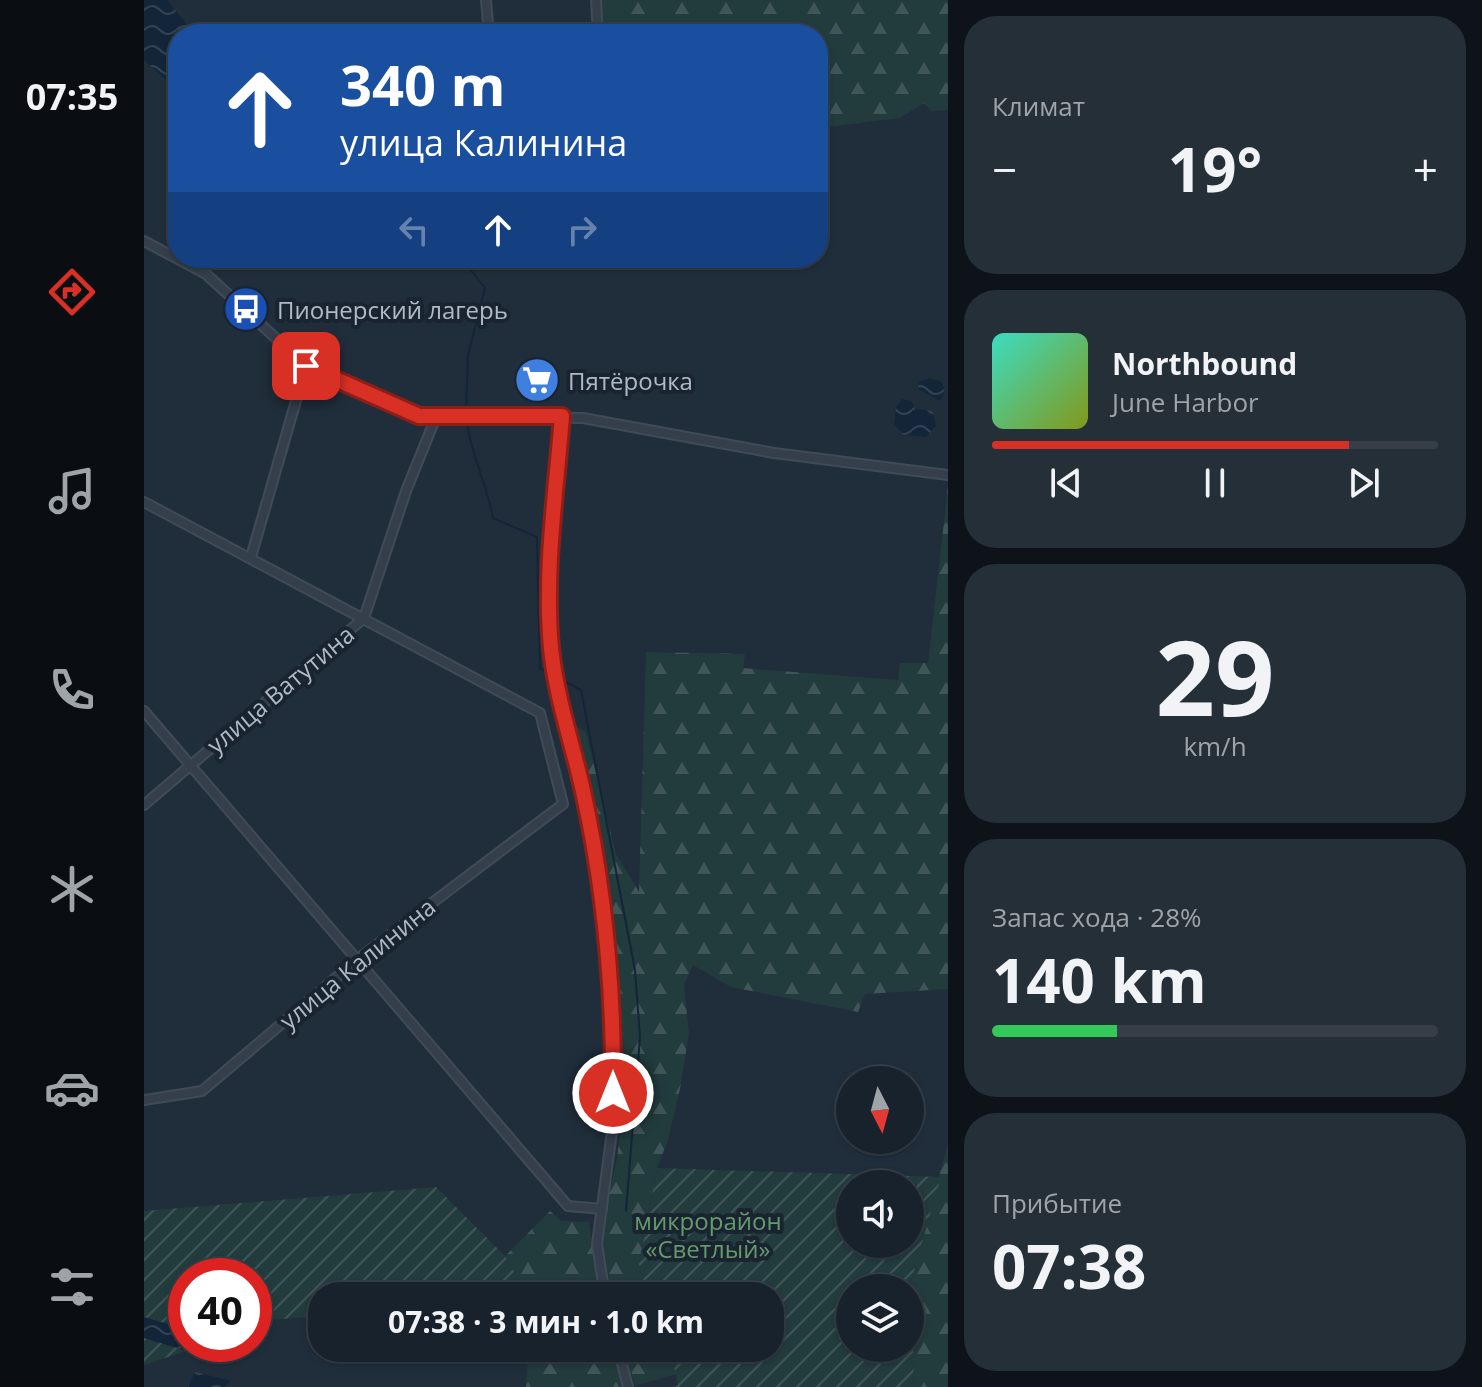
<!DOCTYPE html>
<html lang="ru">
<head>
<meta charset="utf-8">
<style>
  body { margin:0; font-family:"Open Sans",sans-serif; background:#252f38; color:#f1f3f6; height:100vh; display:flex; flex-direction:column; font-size:30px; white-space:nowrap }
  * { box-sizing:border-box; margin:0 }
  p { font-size:26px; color:#9fa4a9 }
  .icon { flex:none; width:44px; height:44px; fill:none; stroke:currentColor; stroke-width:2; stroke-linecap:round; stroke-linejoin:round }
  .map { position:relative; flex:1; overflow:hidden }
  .drawer { display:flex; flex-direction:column; gap:16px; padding:16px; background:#0d1318; width:534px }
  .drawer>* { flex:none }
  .top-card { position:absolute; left:24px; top:24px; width:660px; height:244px; border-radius:32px; box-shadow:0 2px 6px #0004,0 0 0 2px #363f48; background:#1a4fa0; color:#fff; overflow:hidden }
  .needle { width:52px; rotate:174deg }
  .fabs { position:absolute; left:692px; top:1066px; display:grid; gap:16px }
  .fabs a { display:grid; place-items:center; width:88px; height:88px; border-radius:50%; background:#18222c; box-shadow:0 2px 6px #0004,0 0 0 2px #363f48; font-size:40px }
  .speed { position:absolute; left:24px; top:1258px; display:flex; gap:16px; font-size:40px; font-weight:700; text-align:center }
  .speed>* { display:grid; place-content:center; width:104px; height:104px; border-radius:50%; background:#18222c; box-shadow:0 2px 6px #0004,0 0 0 2px #363f48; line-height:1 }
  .speed .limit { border:12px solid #d22; background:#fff; color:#111 }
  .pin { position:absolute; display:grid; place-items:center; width:68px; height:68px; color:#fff; margin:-34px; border-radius:16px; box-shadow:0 4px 12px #0006 }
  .me { position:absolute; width:88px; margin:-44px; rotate:0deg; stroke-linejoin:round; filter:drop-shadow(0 0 6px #0008) }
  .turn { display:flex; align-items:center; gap:28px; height:168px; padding:0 40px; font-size:36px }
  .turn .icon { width:104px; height:104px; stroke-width:2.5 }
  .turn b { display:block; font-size:56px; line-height:68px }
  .lanes { display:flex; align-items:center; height:76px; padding:0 40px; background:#0003; justify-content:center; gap:40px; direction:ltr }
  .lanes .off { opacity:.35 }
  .big { font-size:60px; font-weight:700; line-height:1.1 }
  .drawer .card { flex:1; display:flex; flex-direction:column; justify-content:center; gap:12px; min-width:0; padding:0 28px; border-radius:32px; background:#252f38 }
  .drawer .dial { align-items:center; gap:0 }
  .dial b { font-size:104px; line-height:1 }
  .song { display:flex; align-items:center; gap:24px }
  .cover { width:96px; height:96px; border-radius:12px; background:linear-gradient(135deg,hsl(170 70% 55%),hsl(70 70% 35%)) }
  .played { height:8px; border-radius:4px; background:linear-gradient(90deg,#d93025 80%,#363f48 80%) }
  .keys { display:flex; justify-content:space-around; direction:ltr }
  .heat { display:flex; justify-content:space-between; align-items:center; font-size:44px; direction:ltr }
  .charge { height:12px; border-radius:6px; background:linear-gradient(90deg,#34c759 28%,#363f48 0) }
  .trip { position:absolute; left:164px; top:1282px; width:476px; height:80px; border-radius:32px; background:#18222c; box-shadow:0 2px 6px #0004,0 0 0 2px #363f48; font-weight:700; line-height:80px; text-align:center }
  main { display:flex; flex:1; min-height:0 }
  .menu { display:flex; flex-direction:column; width:144px; justify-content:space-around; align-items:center; background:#0a0e12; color:#9fa4a9 }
  .menu .icon { width:56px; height:56px }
  .menu .active { color:#d93025 }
  .menu b { font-size:36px; color:#f1f3f6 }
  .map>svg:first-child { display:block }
</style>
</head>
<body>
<main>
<nav class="menu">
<b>07:35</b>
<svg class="icon active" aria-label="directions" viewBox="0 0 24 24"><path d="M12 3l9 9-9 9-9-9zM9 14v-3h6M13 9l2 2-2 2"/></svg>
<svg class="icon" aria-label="music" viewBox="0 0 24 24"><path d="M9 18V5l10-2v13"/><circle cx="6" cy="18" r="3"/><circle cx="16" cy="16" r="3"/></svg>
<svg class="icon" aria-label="phone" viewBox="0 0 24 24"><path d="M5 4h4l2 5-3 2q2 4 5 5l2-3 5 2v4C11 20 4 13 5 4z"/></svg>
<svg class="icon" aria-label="climate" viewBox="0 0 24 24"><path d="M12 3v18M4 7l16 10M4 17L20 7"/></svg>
<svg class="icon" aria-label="car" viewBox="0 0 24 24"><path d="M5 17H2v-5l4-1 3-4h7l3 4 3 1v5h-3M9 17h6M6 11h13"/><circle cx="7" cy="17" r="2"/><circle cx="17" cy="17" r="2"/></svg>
<svg class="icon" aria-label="filters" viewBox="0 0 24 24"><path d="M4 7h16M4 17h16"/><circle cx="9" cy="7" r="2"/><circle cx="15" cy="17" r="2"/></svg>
</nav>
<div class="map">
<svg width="804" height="1387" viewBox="0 0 804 1387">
  <defs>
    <pattern id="forest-firs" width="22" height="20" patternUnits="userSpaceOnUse" patternTransform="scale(2)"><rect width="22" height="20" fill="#223b3c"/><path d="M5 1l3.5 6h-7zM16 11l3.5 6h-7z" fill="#405557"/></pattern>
    <pattern id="garden-furrows" width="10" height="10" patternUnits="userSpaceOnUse" patternTransform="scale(2)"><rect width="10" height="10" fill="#223b3c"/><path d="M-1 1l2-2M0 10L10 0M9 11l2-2" fill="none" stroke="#405557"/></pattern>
    <pattern id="water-waves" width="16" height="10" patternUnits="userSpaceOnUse" patternTransform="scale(2)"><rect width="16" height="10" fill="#132539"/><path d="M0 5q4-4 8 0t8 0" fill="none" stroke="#334354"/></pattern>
  </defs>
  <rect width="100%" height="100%" fill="#202e3b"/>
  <!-- forest -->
  <g fill="url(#forest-firs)">
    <polygon points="455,0 804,0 804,110 787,111 780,103 756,118 674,128 674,34 459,34"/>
    <polygon points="804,486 804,989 721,994 714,1012 587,987 549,965 540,985 545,1033 536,1089 524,1140 513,1168 495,1264 503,1296 466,1296 453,1246 473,1159 477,1122 476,996 465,894 432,726 442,733 472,854 495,892 502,652 601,654 599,668 754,680 756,663 784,663"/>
    <polygon points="804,1143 804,1387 770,1387 767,1281"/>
    <polygon points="406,1211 417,1221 445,1222 455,1296 384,1296 361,1256"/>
    <polygon points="385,1348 468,1348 478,1387 382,1387"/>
    <polygon points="480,1348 526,1348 532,1374 491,1386"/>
  </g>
  <!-- garden -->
  <g fill="url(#garden-furrows)" fill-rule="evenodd">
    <path d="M 513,1168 L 797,1177 L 767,1281 L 770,1387 L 528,1387 L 534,1385 L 526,1348 L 626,1348 L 626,1296 L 503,1296 L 495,1264 ZM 706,1184 L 766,1184 L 766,1244 L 706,1244 ZM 706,1288 L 766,1288 L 766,1348 L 706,1348 Z"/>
    <polygon points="292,1187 361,1256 384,1296 178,1296 178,1316 110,1321 110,1276 42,1276 42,1344 51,1344 51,1348 0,1365 0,1211"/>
  </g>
  <!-- water -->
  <g fill="url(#water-waves)">
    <polygon points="0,0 23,0 51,34 34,34 34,90 0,60"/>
    <polygon points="786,378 798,382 801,392 796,401 774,389 775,382"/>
    <polygon points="758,399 768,401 771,409 789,411 792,426 782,437 760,435 750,425 752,407"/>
    <polygon points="0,1317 41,1329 40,1350 0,1338"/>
    <polygon points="51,1372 87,1381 80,1387 44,1387"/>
  </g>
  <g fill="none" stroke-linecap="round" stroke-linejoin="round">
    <!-- stream -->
    <g stroke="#132539" stroke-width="2">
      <polyline points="317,258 341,288 324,355 322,413"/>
      <path d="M 323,420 C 326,453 343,484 349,518 L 393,537 L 396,668 L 407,674"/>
      <polyline points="416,679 437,690 491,970 496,1037 482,1211"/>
    </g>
    <!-- minor casing -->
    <g stroke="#404b58" stroke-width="12">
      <g id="minor">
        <polyline points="342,0 345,34"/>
        <polyline points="452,0 454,34"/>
        <polyline points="0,241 62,274 162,366 275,416 439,418 630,453 804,475"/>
        <polyline points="418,416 405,612 407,648 417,715 438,789 463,930 470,1001 469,1124 453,1244 461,1296"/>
        <polyline points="0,502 396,713 419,804 214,959 58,1091 0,1100"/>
        <polyline points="107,557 162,366"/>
        <polyline points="0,711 424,1206 458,1209"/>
        <polyline points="0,805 220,618 262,491 292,417"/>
        <polyline points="474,1348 484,1387"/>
      </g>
    </g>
    <!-- minor -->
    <use href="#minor" stroke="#343f4b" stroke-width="8"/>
  </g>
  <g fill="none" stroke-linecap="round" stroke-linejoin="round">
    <!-- route casing -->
    <g stroke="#8d1f18" stroke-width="20">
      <path id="route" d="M 162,366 L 275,416 L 418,416 C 412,492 400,572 407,648 C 412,697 428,742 439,791 C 461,891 470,991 469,1093"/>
    </g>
    <!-- route -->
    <use href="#route" stroke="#d93025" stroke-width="14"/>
  </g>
  <!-- icons -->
  <defs>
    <g id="bus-disc" transform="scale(2.3)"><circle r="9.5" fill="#1a4fb4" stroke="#1a2430"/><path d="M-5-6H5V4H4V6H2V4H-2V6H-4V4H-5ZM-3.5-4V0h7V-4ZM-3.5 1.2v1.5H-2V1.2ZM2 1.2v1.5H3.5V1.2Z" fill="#fff"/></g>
    <g id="supermarket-disc" transform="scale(2.3)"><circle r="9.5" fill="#3f7fe0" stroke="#1a2430"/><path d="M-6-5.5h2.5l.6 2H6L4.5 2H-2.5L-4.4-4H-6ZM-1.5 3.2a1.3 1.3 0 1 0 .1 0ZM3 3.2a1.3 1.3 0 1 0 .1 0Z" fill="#fff"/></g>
  </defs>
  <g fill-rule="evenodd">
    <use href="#bus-disc" x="102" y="309"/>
    <use href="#supermarket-disc" x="393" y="380"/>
  </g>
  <g text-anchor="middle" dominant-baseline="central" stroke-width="8" stroke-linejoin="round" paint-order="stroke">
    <!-- poi labels -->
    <g font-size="24" fill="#afbac8" stroke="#1a2430" text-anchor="start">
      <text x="133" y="309">Пионерский лагерь</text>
      <text x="424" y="380">Пятёрочка</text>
    </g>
    <!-- street labels -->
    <g font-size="24" fill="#afbac8" stroke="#1a2430">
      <text transform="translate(136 689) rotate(-40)">улица Ватутина</text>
      <text transform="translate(213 963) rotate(-39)">улица Калинина</text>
    </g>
    <!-- park labels -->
    <g font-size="24" fill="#659a6d" stroke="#1a2430">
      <text x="564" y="1220">микрорайон<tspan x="564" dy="28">«Светлый»</tspan></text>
    </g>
  </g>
</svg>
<div class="fabs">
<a><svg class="needle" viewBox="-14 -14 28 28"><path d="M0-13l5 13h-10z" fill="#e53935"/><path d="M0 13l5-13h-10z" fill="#9fa4a9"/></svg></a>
<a><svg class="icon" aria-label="sound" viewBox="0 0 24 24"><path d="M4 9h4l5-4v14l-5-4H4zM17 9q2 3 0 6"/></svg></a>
<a><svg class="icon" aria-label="layers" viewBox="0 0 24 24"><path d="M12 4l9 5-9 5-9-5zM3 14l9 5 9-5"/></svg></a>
</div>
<div class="speed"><div class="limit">40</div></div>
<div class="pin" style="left:162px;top:366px;background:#d93025"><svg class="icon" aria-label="arrive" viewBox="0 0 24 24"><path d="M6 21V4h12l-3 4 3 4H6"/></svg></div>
<svg class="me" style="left:469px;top:1093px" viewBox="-20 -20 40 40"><circle r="17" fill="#d93025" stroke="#fff" stroke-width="3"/><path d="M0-11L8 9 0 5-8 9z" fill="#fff"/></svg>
<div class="trip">07:38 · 3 мин · 1.0 km</div>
<div class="top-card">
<div class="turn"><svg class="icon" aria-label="ahead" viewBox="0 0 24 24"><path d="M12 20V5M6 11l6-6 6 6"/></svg><div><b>340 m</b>улица Калинина</div></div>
<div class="lanes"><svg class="icon off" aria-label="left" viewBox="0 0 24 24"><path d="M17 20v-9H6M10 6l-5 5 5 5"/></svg><svg class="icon" aria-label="ahead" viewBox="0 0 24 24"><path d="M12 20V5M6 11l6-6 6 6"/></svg><svg class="icon off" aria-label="right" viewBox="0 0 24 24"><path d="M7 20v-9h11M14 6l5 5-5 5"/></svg></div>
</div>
</div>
<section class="drawer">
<div class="card"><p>Климат</p>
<div class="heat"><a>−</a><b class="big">19°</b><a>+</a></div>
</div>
<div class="card">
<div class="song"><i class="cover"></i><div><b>Northbound</b><p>June Harbor</p></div></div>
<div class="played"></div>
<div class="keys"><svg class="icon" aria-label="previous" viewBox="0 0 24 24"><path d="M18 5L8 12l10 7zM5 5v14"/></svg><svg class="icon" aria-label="pause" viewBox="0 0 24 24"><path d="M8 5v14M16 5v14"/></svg><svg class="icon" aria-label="next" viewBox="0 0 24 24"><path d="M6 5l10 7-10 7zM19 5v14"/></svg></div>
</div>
<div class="card dial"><b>29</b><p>km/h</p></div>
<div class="card"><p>Запас хода · 28%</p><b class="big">140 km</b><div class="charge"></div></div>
<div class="card"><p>Прибытие</p><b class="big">07:38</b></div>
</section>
</main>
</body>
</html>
